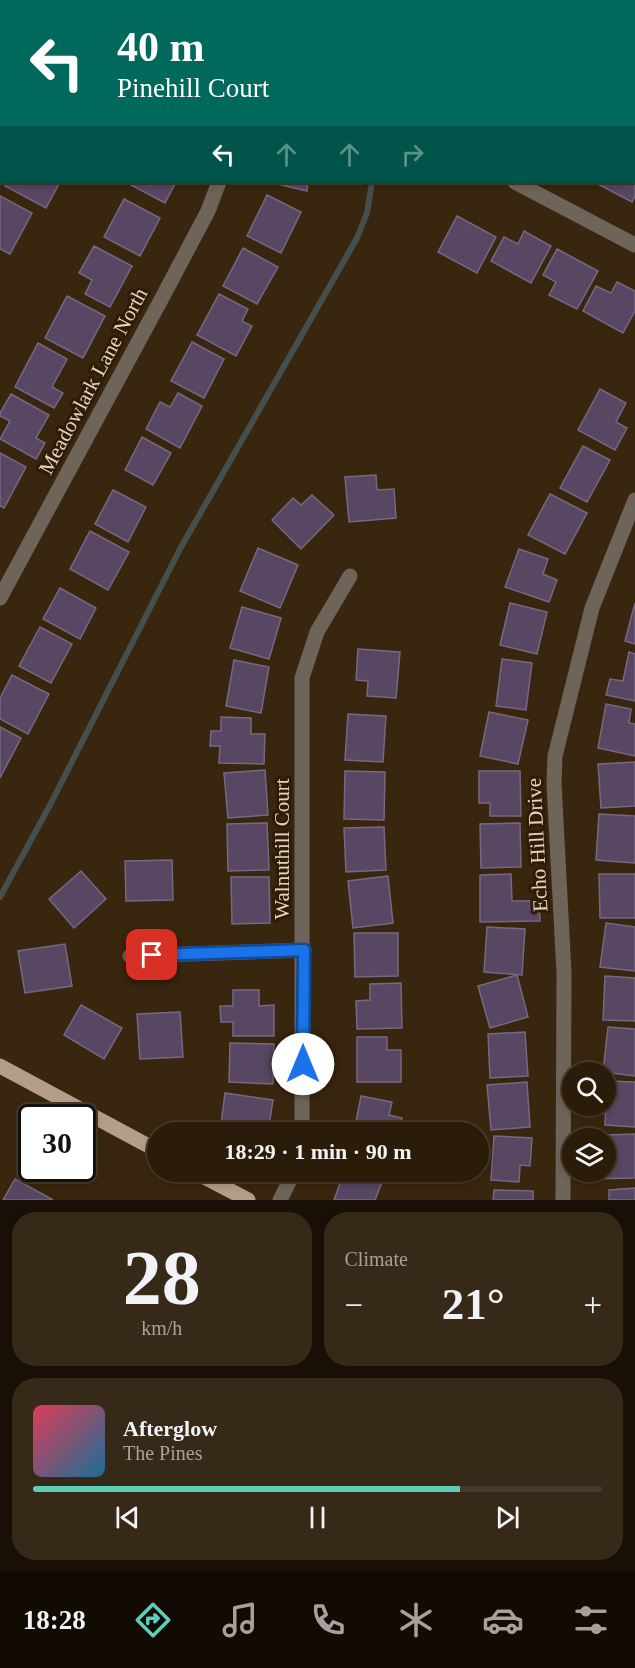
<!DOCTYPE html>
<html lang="en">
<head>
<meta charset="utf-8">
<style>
  body { margin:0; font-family:"Times New Roman",serif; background:#372918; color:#f1f3f6; height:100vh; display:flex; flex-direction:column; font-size:22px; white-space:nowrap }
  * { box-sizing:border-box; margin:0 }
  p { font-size:20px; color:#a6a19c }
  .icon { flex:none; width:33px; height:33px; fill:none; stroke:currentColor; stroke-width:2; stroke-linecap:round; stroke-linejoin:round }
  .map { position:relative; height:1200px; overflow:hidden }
  .drawer { display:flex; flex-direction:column; gap:12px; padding:12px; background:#180f06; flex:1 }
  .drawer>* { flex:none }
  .top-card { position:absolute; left:0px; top:0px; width:636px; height:183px; box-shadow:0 3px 9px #0003,0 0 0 2px #473a2b; background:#00695c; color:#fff; overflow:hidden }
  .buttons { position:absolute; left:562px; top:1062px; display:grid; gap:12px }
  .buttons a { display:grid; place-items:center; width:54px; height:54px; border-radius:50%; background:#2b1c0a; box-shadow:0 3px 9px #0003,0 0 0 2px #473a2b; font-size:30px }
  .speed { position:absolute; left:18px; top:1104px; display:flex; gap:12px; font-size:30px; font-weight:700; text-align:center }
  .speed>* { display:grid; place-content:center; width:78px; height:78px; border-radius:50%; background:#2b1c0a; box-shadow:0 3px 9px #0003,0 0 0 2px #473a2b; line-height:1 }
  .speed .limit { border:3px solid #111; border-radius:9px; background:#fff; color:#111 }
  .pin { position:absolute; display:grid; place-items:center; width:51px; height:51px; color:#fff; margin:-26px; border-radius:12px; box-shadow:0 3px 9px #0006 }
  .me { position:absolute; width:66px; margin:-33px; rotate:0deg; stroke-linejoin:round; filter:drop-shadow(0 0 4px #0008) }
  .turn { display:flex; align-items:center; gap:21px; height:126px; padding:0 18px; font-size:27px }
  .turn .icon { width:78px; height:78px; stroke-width:2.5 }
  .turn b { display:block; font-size:42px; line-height:51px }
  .lanes { display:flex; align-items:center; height:57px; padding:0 18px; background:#0003; justify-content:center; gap:30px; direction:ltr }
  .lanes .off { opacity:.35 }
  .big { font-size:45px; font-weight:700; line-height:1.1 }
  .drawer .card { flex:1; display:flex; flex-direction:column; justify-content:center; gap:9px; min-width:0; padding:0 21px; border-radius:24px; background:#372918 }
  .drawer .dial { align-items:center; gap:0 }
  .dial b { font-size:78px; line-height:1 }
  .song { display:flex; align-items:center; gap:18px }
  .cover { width:72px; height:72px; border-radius:9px; background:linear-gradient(135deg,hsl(350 70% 55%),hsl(200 70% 35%)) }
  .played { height:6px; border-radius:3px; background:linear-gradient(90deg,#5cceba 75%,#473a2b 75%) }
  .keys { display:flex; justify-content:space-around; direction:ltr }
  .heat { display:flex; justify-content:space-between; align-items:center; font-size:33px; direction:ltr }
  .drawer .tiles { flex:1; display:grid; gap:12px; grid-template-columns:1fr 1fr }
  .card:last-child { grid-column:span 2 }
  .trip { position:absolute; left:147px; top:1122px; width:342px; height:60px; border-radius:30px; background:#2b1c0a; box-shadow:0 3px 9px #0003,0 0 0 2px #473a2b; font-weight:700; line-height:60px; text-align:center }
  .tab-bar { display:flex; height:96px; justify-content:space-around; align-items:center; background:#110b04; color:#a6a19c }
  .tab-bar .icon { width:42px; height:42px }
  .tab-bar .selected { color:#5cceba }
  .tab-bar b { font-size:27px; color:#f1f3f6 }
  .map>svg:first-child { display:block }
</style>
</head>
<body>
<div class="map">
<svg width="635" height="1200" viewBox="0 0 635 1200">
  <rect width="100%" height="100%" fill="#39260e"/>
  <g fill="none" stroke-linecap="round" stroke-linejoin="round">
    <!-- stream -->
    <g stroke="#454f4d" stroke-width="6">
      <polyline points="371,0 372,2"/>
      <polyline points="0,897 50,805 180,549 357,238 367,213 372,182"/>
    </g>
  </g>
  <!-- building -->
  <g fill="#574762" stroke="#776782" stroke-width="1.5">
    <polygon points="576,0 630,0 575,2"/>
    <polygon points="635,159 635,196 632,202 594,182 634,182"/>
    <polygon points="7,182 60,182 46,208 5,186"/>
    <polygon points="133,182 176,182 165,203 131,185"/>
    <polygon points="269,182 308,182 307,191"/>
    <polygon points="267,195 301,212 281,253 247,236"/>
    <polygon points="0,196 32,213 10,254 0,249"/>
    <polygon points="124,199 160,218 140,256 104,237"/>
    <polygon points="457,216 496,237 477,273 438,252"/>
    <polygon points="524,231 551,246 531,283 491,261 504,237 518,244"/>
    <polygon points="94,246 132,266 110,307 85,294 92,280 79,273"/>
    <polygon points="243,248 278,267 257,304 223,286"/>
    <polygon points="557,249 598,271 577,309 549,295 556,282 543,275"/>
    <polygon points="617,282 635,291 635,311 623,333 583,311 596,286 611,293"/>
    <polygon points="219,294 248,309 242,321 252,326 236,356 197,335"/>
    <polygon points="67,296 105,316 83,358 45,338"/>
    <polygon points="192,342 224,359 204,398 171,381"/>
    <polygon points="38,343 67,359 52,387 63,393 54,408 15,387"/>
    <polygon points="600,389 626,403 616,422 627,428 615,450 578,430"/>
    <polygon points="178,393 202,406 180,448 146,429 160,402 170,407"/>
    <polygon points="11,394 49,415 36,438 45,443 36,459 0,439 10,421 0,416 0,413"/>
    <polygon points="142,437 171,453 153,485 125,470"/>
    <polygon points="583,446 610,460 587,502 560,488"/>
    <polygon points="0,453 26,467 4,508 0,506"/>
    <polygon points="376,475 377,490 394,489 396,518 349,522 345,477"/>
    <polygon points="113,490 146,507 128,542 95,524"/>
    <polygon points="550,494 587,513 565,554 528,535"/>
    <polygon points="312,495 334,515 301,549 272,520 293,498 301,505"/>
    <polygon points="90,531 129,552 108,590 70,569"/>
    <polygon points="258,548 298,565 280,608 240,591"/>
    <polygon points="519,549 548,559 543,574 557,580 549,602 505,587"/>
    <polygon points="60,588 96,608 80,639 43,619"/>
    <polygon points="510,603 547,612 537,654 500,645"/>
    <polygon points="635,603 635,644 625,641"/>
    <polygon points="242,607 281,618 269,659 230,648"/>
    <polygon points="40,627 72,644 51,683 19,666"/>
    <polygon points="358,649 400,652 396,698 367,696 368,681 356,680"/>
    <polygon points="629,652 635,654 635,701 606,695 610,679 623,681"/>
    <polygon points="502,659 532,663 526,710 496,706"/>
    <polygon points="234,660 269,667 261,713 226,706"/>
    <polygon points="12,675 49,694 28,734 0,719 0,698"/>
    <polygon points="606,704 631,709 629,723 635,724 635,756 598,748"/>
    <polygon points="489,712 528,720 518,764 480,756"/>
    <polygon points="348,714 386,716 383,762 345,760"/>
    <polygon points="221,717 251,718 251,734 265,734 264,764 219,763 220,746 210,746 211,731 221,731"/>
    <polygon points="0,727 21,738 0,778"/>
    <polygon points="635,762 635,806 601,808 598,764"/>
    <polygon points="265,770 268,815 228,818 224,773"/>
    <polygon points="345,771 385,772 384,820 344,819"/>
    <polygon points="479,771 520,771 521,816 490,816 490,803 479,803"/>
    <polygon points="599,814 635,816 635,863 596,860"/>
    <polygon points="267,823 269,870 228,871 227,824"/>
    <polygon points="520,823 521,867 481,868 480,824"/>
    <polygon points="384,827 386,870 346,872 344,828"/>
    <polygon points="172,860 173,900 126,901 125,861"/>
    <polygon points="81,871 106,899 74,928 49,899"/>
    <polygon points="511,874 512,901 539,901 540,921 480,922 480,875"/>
    <polygon points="599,874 635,874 635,918 600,918"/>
    <polygon points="388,876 393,923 353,928 348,881"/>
    <polygon points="231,877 269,877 270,923 232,924"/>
    <polygon points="606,923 635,927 635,971 600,967"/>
    <polygon points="487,927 525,929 522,975 484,972"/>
    <polygon points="354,933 398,933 398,976 355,977"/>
    <polygon points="65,944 72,986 25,993 18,951"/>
    <polygon points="517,975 528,1017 490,1028 478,986"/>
    <polygon points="605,976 635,978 635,1021 603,1020"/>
    <polygon points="401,983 402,1028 357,1029 356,1001 370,1000 370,984"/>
    <polygon points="233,990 259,990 259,1006 274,1005 274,1036 233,1036 233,1022 221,1022 220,1006 233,1006"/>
    <polygon points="81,1005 122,1028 104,1059 64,1035"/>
    <polygon points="180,1012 183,1057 140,1059 137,1014"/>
    <polygon points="608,1027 635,1029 635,1076 603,1072"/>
    <polygon points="525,1032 528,1076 490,1078 488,1034"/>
    <polygon points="357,1037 387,1037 387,1050 401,1050 401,1082 357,1082"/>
    <polygon points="230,1043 274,1044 273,1084 229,1082"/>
    <polygon points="607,1081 635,1082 635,1127 605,1125"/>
    <polygon points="527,1082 530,1127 491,1130 487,1085"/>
    <polygon points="225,1093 273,1100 268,1132 220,1132"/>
    <polygon points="361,1096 392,1102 389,1115 402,1118 399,1132 354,1132"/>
    <polygon points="635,1134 635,1178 591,1179 591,1172 606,1172 606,1135"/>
    <polygon points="494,1136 532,1138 530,1166 520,1165 519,1182 491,1180"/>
    <polygon points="344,1172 386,1172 375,1200 334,1200"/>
    <polygon points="15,1179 53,1200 3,1200"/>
    <polygon points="635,1188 635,1200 609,1200 609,1190"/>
    <polygon points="494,1190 533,1191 533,1200 493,1200"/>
  </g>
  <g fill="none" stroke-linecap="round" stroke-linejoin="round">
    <!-- minor -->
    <g stroke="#6f645a" stroke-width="15">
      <polyline points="228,0 228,2"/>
      <polyline points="55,2 56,0"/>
      <polyline points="0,100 2,98"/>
      <polyline points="515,182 635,245"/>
      <polyline points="0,598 162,298 208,211 219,182"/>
      <polyline points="130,956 304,950"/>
      <polyline points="302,1132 302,678 317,632 350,576"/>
      <polyline points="280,1200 294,1172"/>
      <polyline points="563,1200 564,973 554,783 555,756 592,608 635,500"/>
    </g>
    <!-- major -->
    <g stroke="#b49e89" stroke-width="15">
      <polyline points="0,1066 158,1151"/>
      <polyline points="195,1172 248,1200"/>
    </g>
  </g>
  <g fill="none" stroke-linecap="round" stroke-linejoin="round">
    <!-- route casing -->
    <g stroke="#114b97" stroke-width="15">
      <polyline id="route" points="152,955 304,950 303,1064"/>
    </g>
    <!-- route -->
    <use href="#route" stroke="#1a73e8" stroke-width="10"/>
  </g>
  <g text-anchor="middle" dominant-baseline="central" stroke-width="6" stroke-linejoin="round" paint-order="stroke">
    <!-- street labels -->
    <g font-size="21" fill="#e1d4c7" stroke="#2f1c05">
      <text transform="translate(93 381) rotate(-62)">Meadowlark Lane North</text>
      <text transform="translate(537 845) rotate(-93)">Echo Hill Drive</text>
      <text transform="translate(282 849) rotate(-90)">Walnuthill Court</text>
    </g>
  </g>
</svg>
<div class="buttons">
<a><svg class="icon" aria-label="search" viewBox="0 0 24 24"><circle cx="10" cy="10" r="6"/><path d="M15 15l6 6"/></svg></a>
<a><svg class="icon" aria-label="layers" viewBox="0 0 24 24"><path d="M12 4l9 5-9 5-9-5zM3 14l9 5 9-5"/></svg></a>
</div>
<div class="speed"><div class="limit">30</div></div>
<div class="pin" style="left:152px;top:955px;background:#d93025"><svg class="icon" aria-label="arrive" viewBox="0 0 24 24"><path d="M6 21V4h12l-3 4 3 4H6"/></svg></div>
<svg class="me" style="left:303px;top:1064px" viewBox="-20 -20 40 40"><circle r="19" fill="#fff"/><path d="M0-13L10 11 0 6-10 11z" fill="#1a73e8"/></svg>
<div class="trip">18:29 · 1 min · 90 m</div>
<div class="top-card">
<div class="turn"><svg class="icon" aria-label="left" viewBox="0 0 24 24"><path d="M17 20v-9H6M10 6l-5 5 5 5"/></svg><div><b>40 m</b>Pinehill Court</div></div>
<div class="lanes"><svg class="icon" aria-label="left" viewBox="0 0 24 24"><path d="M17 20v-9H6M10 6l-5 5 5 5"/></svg><svg class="icon off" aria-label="ahead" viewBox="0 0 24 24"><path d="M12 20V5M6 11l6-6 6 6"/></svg><svg class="icon off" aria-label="ahead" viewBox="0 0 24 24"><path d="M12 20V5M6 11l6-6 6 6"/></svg><svg class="icon off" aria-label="right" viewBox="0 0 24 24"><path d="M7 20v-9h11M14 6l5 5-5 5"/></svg></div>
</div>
</div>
<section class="drawer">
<div class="tiles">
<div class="card dial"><b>28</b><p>km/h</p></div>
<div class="card"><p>Climate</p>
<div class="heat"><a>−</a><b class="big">21°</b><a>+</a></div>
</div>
<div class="card">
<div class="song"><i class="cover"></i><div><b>Afterglow</b><p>The Pines</p></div></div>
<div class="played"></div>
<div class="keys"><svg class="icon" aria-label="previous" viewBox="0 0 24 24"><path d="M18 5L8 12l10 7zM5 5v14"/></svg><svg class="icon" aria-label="pause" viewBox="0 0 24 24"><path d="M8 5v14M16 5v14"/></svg><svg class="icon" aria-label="next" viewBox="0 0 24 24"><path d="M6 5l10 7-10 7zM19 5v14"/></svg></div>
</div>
</div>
</section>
<nav class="tab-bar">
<b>18:28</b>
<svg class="icon selected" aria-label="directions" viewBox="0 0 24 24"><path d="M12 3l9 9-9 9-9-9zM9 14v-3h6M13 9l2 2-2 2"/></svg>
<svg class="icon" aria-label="music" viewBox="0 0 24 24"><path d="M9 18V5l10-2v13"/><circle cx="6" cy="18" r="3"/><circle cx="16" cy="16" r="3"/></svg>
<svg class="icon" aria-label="phone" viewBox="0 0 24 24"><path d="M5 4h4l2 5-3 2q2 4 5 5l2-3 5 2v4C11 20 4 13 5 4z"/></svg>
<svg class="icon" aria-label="climate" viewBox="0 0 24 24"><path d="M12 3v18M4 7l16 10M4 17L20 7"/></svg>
<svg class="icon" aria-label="car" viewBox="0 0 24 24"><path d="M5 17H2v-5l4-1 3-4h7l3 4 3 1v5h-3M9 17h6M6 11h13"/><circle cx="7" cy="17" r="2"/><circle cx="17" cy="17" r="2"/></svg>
<svg class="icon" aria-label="filters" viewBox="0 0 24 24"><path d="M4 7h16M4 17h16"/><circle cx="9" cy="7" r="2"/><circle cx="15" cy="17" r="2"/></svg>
</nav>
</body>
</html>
